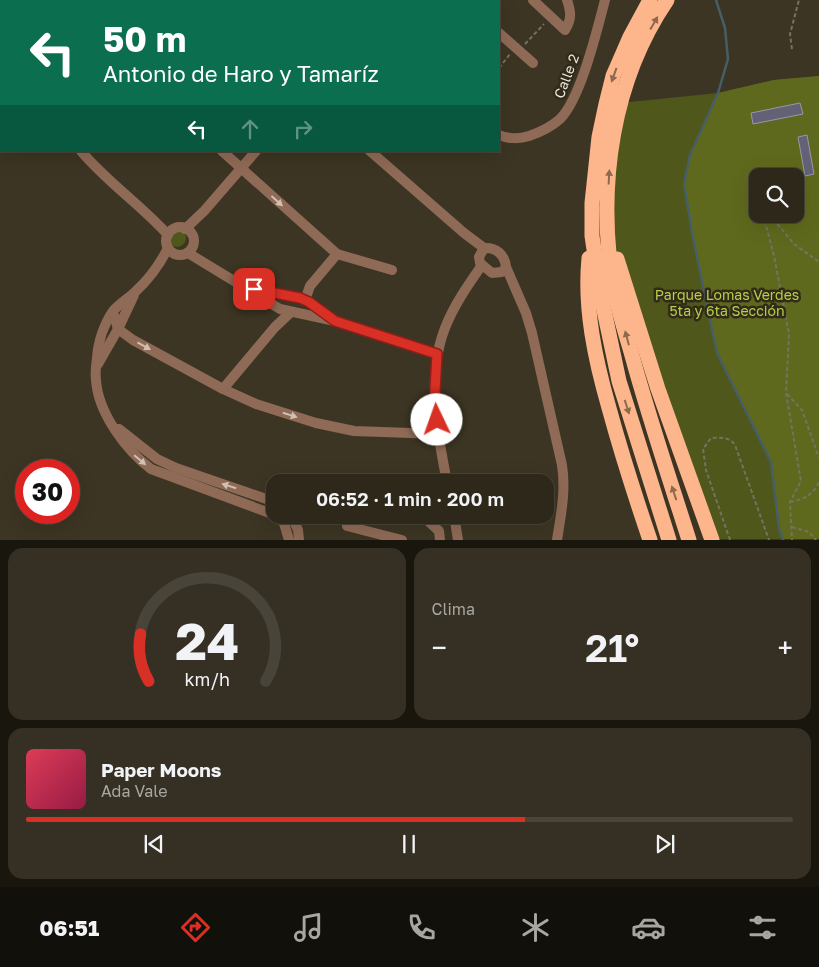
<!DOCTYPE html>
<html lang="es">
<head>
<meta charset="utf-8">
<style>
  body { margin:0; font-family:"Golos Text",sans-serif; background:#353023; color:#f1f3f6; height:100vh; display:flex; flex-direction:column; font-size:19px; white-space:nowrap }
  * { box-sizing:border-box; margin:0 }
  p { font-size:16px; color:#a7a6a2 }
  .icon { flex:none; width:28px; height:28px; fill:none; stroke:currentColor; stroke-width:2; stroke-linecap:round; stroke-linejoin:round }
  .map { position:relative; height:540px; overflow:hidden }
  .details { display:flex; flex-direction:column; gap:8px; padding:8px; background:#19160e; flex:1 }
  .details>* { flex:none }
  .top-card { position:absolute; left:0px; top:0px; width:500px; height:152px; box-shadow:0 5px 20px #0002,0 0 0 1px #484439; background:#0b6e4f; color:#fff; overflow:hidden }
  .fabs { position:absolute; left:749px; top:168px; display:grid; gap:10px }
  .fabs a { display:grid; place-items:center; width:55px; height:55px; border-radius:10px; background:#2d281a; box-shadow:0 5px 20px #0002,0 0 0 1px #484439; font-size:25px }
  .speed { position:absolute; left:15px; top:459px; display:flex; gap:10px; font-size:25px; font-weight:700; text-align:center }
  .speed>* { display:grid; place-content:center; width:65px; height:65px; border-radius:50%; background:#2d281a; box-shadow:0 5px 20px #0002,0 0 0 1px #484439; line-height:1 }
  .speed .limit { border:8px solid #d22; background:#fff; color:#111 }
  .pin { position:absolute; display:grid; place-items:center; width:42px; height:42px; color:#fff; margin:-21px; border-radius:10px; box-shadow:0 2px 8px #0006 }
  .me { position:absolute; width:55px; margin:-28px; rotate:357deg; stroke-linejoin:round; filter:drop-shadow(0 0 4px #0008) }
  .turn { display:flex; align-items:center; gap:18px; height:105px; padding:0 20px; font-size:22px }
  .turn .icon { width:65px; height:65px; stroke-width:2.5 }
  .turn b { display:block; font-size:35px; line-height:42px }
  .lanes { display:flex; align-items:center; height:48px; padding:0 20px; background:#0003; justify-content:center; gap:25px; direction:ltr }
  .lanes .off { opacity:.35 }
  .big { font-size:38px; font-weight:600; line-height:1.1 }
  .details .widget { flex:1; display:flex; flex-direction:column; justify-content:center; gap:8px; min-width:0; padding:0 18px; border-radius:15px; background:#353023 }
  .details .dial { align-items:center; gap:0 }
  .dial svg { height:130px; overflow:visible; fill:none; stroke:#484439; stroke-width:7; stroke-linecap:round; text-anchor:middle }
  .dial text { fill:#f1f3f6; stroke:none }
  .song { display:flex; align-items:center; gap:15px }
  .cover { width:60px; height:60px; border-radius:8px; background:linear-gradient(135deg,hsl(350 70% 55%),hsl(340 70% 35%)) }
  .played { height:5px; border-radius:2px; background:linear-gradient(90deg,#d93025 65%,#484439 65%) }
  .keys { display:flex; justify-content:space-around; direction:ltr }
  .heat { display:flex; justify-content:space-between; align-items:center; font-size:28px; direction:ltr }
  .details .tiles { flex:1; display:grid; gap:8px; grid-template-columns:1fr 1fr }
  .widget:last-child { grid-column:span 2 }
  .trip { position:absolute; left:266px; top:474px; width:288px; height:50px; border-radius:15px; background:#2d281a; box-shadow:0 5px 20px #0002,0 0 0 1px #484439; font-weight:600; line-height:50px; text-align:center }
  .menu { display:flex; height:80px; justify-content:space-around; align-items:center; background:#12100a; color:#a7a6a2 }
  .menu .icon { width:35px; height:35px }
  .menu .current { color:#d93025 }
  .menu b { font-size:22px; color:#f1f3f6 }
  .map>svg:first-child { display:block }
</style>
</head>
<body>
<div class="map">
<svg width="819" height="540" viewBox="0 0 819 540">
  <rect width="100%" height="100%" fill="#3c3523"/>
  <!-- green -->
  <g fill="#4f571b" fill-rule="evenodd">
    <path d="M 819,76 L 819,539 L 712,539 L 609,236 L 620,103 L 718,93 L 774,80 ZM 758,176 L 795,176 L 795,214 L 758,214 Z"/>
    <circle cx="177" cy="238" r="9"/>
  </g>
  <!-- forest -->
  <path fill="#5f691d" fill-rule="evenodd" d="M 819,76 L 819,539 L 783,539 L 779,528 L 771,462 L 717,353 L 693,238 L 684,184 L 690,155 L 718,93 L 774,80 ZM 758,176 L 795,176 L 795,214 L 758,214 Z"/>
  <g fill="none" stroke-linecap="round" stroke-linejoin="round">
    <!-- stream -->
    <polyline stroke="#465f66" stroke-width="2.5" points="716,0 725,28 728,59 718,93 690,155 684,184 693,238 717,353 771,462 779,528 783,540"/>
  </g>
  <!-- building -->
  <g fill="#636175" stroke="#9997ac">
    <polygon points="800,103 803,114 753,124 751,113"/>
    <polygon points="807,135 814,174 805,176 798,137"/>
  </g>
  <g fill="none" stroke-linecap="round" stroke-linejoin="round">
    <!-- path -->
    <g stroke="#777161" stroke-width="2" stroke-dasharray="4 2.5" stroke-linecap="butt">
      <polyline points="525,44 544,24"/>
      <polyline points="792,49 790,34 799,0"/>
      <polyline points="499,68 510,54"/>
      <polyline points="763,214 774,256 789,334 786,393 801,481 790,502 792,540"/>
      <polyline points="769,214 794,244 819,262"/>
      <polyline points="787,394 802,410 819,458"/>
      <path d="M 790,502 C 804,499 812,496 819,482"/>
      <polyline points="792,527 809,532 816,540"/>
      <path d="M 730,540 L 706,470 L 703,449 L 711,438 C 720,438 729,436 735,445 L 769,540"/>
    </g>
    <!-- minor -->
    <g stroke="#8f6a56" stroke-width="10">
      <polyline points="87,0 87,1"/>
      <polyline points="201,0 202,1"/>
      <polyline points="340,0 341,1"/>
      <polyline points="393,0 394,1"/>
      <polyline points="462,0 464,1"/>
      <path d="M 533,0 L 565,30 C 572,19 571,12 567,0"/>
      <polyline points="41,1 42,0"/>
      <polyline points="499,33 533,63"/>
      <path d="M 499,135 C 508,139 520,139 529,136 C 541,132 551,127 560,119 C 581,98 597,30 605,0"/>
      <path d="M 81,151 C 107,182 141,205 168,235"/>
      <polyline points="222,151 337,254 392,270"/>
      <polyline points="370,151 464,233 484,248"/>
      <circle cx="180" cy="241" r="14"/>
      <polyline points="185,229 205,210 256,151"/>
      <path d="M 168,248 C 160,264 149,279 136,291 C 129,298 120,303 113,311 C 104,324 98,342 97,358 C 96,365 95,373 96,380 C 98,413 126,450 151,469 L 275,515"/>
      <path d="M 484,248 C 496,247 505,255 506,267 L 502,272 L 492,273 L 480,263 L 479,257 Z"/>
      <polyline points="188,253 280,309 335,321 437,354"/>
      <path d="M 506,267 L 526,313 L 532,333 L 562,465 C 566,491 561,514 557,540"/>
      <polyline points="253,289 300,298 309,302 331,318"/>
      <polyline points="305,300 310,286 337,254"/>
      <polyline points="113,312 118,329 133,340 223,389 256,404 316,423 354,431 438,434"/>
      <polyline points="98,364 118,329 134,295"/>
      <polyline points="223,389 275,327 291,312"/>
      <polyline points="119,429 157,459 176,468 275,502"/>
      <polyline points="421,478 423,482"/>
      <path d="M 447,482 C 437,432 426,377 445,328 C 454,305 468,285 482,265"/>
      <polyline points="275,515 284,523 289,540"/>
      <polyline points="291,515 298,530 299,540"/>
      <path d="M 412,515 C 416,521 423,521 428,515"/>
      <polyline points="454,515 458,540"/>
      <polyline points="425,518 439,531 440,540"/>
      <polyline points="347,526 402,540"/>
    </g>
    <!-- highway -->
    <g stroke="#fdb58c" stroke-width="15">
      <polyline points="650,0 630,37 613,76 606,104 599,137 592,203 592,236 601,296 619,381 669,540"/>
      <path d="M 667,0 C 612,81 598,183 612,279 C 616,303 624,328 631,352 C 648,415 669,477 689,540"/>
      <path d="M 589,258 C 584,308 595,359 609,408 C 621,452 635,496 650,540"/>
      <polyline points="617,259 658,389 712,540"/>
    </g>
  </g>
  <!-- one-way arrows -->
  <defs><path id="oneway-solid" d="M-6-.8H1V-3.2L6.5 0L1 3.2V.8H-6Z" transform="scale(1.25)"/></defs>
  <g fill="#8d694d">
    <use href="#oneway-solid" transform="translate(654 23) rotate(-60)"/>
    <use href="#oneway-solid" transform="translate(614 75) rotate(110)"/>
    <use href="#oneway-solid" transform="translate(609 177) rotate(-87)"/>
    <use href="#oneway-solid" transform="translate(627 338) rotate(-105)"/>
    <use href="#oneway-solid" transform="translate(627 407) rotate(72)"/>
    <use href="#oneway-solid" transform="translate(674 493) rotate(-108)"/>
  </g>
  <g fill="#cec0b2">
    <use href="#oneway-solid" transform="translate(277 201) rotate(42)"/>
    <use href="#oneway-solid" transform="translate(144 346) rotate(29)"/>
    <use href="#oneway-solid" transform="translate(290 415) rotate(17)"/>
    <use href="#oneway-solid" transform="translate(140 460) rotate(40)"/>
    <use href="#oneway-solid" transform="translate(229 486) rotate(-162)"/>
  </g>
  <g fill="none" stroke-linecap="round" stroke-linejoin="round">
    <!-- route casing -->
    <g stroke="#8d1f18" stroke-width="12">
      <polyline id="route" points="254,289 300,298 309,302 335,321 437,354 435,391 437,420"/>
    </g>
    <!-- route -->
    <use href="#route" stroke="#d93025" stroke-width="9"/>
  </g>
  <g text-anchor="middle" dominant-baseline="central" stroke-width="5" stroke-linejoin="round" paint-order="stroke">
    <!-- street labels -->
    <g font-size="14" fill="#e9e5da" stroke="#312b19">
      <text transform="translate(566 76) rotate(-69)">Calle 2</text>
    </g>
    <!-- park labels -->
    <g font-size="14" fill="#bacd4b" stroke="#312b19">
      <text x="727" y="294">Parque Lomas Verdes<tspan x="727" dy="16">5ta y 6ta Sección</tspan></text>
    </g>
  </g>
</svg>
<div class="fabs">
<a><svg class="icon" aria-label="search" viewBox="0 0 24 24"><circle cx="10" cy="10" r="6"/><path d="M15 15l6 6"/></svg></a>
</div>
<div class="speed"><div class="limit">30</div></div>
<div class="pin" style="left:254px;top:289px;background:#d93025"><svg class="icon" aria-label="arrive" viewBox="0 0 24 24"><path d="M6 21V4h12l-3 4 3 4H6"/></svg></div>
<svg class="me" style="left:437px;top:420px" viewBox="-20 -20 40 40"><circle r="19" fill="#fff"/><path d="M0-13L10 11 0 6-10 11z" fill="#d93025"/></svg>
<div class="trip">06:52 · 1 min · 200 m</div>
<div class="top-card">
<div class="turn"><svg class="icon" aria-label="left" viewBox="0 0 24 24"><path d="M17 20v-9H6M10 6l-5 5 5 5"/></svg><div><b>50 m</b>Antonio de Haro y Tamaríz</div></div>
<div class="lanes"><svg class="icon" aria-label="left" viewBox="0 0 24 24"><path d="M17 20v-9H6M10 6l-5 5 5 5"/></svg><svg class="icon off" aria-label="ahead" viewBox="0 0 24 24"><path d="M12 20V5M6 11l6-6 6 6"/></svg><svg class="icon off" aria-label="right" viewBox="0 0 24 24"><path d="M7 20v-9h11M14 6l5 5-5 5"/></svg></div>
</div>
</div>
<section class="details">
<div class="tiles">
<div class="widget dial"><svg viewBox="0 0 100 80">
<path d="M14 69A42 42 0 1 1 86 69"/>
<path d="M14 69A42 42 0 0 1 9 40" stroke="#d93025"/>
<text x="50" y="56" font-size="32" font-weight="700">24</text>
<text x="50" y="72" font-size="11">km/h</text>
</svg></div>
<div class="widget"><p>Clima</p>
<div class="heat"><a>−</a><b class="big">21°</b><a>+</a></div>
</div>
<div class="widget">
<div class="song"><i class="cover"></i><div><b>Paper Moons</b><p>Ada Vale</p></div></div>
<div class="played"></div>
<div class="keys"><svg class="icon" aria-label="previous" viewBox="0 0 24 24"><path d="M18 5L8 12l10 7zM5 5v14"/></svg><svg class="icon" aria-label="pause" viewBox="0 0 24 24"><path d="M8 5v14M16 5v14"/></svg><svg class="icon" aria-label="next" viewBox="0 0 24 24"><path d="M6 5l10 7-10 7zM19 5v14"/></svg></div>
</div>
</div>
</section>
<nav class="menu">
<b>06:51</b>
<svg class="icon current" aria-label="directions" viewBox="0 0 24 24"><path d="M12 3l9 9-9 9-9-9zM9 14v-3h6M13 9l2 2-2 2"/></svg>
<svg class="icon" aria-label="music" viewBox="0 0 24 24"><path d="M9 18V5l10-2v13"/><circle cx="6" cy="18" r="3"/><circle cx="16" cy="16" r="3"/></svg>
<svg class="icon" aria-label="phone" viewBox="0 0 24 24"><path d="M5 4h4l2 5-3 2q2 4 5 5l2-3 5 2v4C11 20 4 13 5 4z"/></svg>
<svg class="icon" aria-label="climate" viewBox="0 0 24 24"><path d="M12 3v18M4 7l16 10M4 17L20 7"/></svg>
<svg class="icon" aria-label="car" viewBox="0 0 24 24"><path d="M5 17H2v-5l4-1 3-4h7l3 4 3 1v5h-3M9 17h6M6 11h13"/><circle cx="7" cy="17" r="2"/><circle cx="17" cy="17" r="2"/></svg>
<svg class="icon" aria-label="filters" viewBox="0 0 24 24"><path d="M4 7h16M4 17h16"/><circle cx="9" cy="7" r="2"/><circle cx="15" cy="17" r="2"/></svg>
</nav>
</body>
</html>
